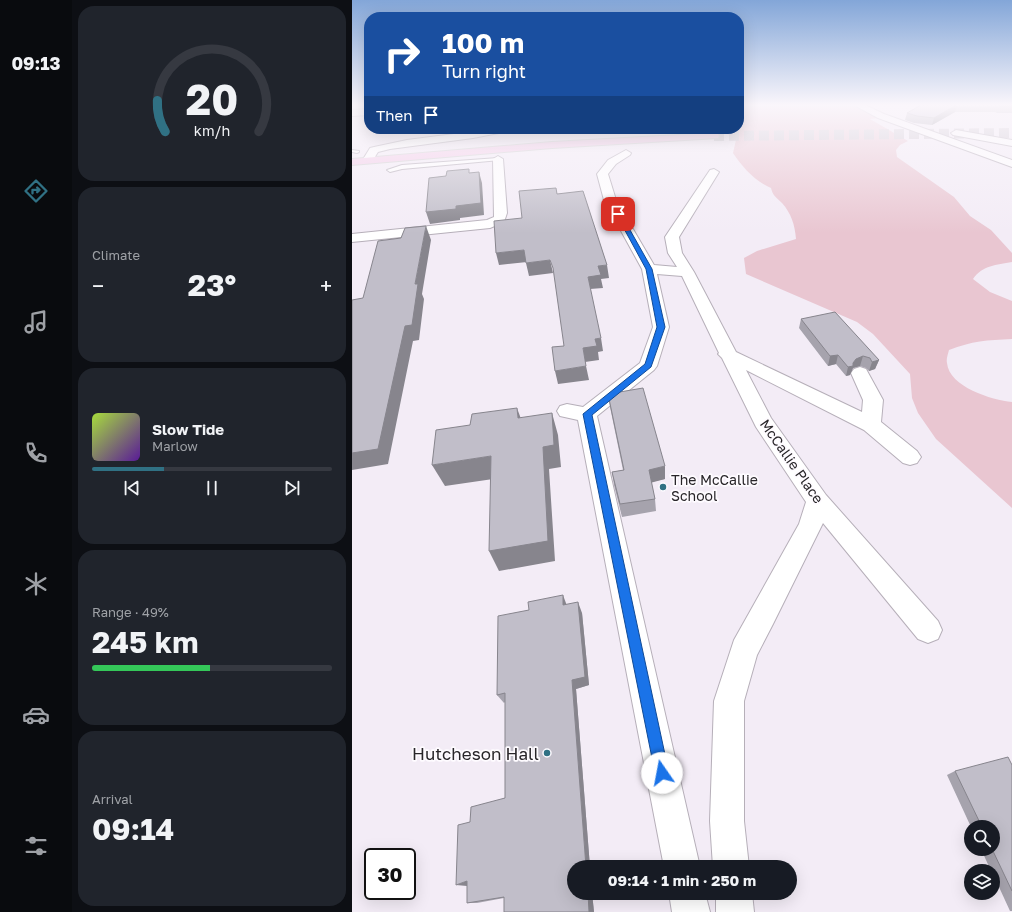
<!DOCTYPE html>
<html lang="en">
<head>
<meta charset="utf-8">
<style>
  body { margin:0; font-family:"Golos Text",sans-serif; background:#20242c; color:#f1f3f6; height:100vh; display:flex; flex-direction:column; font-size:15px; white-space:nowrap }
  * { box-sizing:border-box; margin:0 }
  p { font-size:13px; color:#9ea1a6 }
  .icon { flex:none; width:22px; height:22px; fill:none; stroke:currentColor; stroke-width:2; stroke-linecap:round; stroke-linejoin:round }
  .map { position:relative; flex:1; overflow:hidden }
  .drawer { display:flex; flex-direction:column; gap:6px; padding:6px; background:#0d0f14; width:280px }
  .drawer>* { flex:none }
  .banner { position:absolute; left:12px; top:12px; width:380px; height:122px; border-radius:16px; box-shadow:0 4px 16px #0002; background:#1a4fa0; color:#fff; overflow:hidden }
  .buttons { position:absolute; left:612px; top:820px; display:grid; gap:8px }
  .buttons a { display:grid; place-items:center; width:36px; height:36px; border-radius:50%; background:#171b24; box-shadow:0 4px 16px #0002; font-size:20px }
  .speed { position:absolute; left:12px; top:848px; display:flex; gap:8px; font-size:20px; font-weight:700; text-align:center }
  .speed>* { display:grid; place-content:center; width:52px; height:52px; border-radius:50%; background:#171b24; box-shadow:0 4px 16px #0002; line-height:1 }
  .speed .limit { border:2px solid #111; border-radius:6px; background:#fff; color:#111 }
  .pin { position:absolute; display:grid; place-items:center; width:34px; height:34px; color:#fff; margin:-17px; border-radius:8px; box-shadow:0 2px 6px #0006 }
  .me { position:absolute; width:44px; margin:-22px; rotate:348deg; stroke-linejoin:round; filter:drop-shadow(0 0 3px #0008) }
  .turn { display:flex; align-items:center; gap:14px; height:84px; padding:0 12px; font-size:18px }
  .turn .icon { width:52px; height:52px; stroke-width:2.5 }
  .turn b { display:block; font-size:28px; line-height:34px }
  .then { display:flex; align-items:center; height:38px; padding:0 12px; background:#0003; gap:8px; font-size:15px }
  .big { font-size:30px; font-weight:700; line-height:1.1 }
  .drawer .tile { flex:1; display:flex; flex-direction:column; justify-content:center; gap:6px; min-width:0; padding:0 14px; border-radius:16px; background:#20242c }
  .drawer .dial { align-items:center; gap:0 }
  .dial svg { height:104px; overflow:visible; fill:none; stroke:#363941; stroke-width:7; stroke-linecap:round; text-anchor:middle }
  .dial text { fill:#f1f3f6; stroke:none }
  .song { display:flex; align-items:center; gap:12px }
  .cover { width:48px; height:48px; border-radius:6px; background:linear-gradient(135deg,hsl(80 70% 55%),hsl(270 70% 35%)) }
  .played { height:4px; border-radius:2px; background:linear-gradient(90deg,#307184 30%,#363941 30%) }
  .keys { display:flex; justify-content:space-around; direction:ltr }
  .heat { display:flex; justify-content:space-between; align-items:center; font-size:22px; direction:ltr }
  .charge { height:6px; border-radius:3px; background:linear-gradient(90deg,#34c759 49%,#363941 0) }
  .trip { position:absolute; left:215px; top:860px; width:230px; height:40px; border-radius:20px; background:#171b24; box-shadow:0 4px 16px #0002; font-weight:700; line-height:40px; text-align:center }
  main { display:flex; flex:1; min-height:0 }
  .tab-bar { display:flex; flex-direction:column; width:72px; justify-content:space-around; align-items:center; background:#090b0e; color:#9ea1a6 }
  .tab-bar .icon { width:28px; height:28px }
  .tab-bar .current { color:#307184 }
  .tab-bar b { font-size:18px; color:#f1f3f6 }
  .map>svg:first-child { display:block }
</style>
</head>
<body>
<main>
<nav class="tab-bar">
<b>09:13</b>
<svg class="icon current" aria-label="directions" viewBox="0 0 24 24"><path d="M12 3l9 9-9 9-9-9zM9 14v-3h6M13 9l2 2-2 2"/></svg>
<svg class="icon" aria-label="music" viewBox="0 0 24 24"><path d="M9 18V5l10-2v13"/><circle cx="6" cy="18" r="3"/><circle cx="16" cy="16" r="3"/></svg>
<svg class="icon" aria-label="phone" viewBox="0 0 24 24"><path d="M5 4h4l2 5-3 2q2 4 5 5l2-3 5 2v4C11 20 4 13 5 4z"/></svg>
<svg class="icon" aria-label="climate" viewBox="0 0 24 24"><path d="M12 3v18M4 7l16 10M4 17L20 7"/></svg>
<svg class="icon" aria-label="car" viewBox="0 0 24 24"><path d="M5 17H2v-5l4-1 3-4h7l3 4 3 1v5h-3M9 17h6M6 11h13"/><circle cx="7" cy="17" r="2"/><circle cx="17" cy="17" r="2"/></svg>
<svg class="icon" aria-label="filters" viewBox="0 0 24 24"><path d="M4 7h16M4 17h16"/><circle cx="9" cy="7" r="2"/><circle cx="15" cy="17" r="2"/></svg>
</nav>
<section class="drawer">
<div class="tile dial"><svg viewBox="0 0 100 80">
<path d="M14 69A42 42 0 1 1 86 69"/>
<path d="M14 69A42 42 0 0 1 8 45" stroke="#307184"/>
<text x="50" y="56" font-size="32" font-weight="700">20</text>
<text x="50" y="72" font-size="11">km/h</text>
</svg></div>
<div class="tile"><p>Climate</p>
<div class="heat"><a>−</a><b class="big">23°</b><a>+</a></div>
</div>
<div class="tile">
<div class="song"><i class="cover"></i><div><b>Slow Tide</b><p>Marlow</p></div></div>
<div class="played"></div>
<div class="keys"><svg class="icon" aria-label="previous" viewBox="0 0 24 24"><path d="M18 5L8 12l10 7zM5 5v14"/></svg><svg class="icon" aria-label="pause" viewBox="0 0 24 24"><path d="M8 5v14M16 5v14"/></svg><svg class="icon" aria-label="next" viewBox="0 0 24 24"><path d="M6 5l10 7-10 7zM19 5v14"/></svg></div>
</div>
<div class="tile"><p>Range · 49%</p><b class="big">245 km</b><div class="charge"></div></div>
<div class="tile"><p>Arrival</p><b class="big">09:14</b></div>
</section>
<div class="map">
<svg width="660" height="912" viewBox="0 0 660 912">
  <rect width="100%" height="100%" fill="#f3ecf6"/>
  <!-- green -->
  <path fill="#e9c6d1" d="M 387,105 L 500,105 L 527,118 L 518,119 L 556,141 L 548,145 L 544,150 L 545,157 L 602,197 L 618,216 L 639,230 L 660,253 L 660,262 C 644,265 631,265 621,279 L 638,292 L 660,301 L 660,339 C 635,340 620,341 597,350 C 596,354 594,359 595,363 C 597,387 640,400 660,402 L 660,508 L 584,439 L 566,413 L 560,398 L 558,374 L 521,334 L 505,322 L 394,274 L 392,258 L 405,251 L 444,239 C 443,225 439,213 430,203 C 424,197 421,196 419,188 C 403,181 391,168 381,153 L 384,140 L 369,129 L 387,129 Z"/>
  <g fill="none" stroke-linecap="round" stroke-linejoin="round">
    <!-- primary-tunnel -->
    <polyline stroke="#cac4cd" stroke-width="10" stroke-dasharray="10 5" stroke-linecap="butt" points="362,136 660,133"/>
    <!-- service casing -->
    <g stroke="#b6afb9" stroke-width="2">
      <g id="service">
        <polygon points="0,150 7,151 7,152 5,153 0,152"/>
        <polygon points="146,158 148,160 50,169 38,172 35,170 50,165"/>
      </g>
    </g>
    <!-- minor casing -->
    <g stroke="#b6afb9" stroke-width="2">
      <g id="minor">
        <polygon points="502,105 513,105 532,114 660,160 660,167 526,118"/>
        <polygon points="17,109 17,115 0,116 0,110"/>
        <polygon points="141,129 159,129 157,131 121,138 38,149 26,152 19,163 11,163 10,161 18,148 22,147 55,140"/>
        <polygon points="604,130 660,140 660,146 601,135 599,133"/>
        <polygon points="274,150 279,153 278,155 264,164 256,174 264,200 302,265 325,267 316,253 313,237 358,170 362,169 367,172 327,237 330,253 342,272 384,352 510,412 511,400 499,373 502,369 508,367 514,369 531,400 529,422 565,451 569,457 565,463 558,465 551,463 512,430 394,370 419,418 474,495 586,621 590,630 586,639 576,643 566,639 471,523 421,624 405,655 392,701 392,821 397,867 361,867 358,821 362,701 382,640 447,524 454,502 404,427 370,358 366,354 367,353 330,276 305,274 317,327 305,366 302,370 245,416 348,867 312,867 226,420 208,416 205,411 208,406 215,404 231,407 288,363 301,327 290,269 252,200 245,174 256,160"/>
        <polygon points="146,156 151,159 155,213 152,222 138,228 0,242 0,234 135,220 142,217 141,159"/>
        <polygon points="317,893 353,893 358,912 320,912"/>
        <polygon points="364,893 400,893 402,912 364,912"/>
      </g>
    </g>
    <!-- primary casing -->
    <g stroke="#d0cfd0" stroke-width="2">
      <polygon id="primary" points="362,133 366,134 367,136 366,138 200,148 0,165 0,159 200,142"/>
    </g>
    <!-- service -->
    <use href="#service" fill="#fff" fill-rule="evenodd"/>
    <!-- minor -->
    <use href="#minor" fill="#fff" fill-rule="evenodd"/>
    <!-- primary -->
    <use href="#primary" fill="#f3cce8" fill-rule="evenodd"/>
  </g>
  <!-- wall -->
  <g fill="#a6a3ad">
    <polygon points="569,105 660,105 660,113 645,113 643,112 603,112 580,125 562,123 553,120 555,113"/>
    <polygon points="449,319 527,360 523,369 517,371 514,368 508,366 501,368 498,375 494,376 484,364 476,366 447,328"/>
    <polygon points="256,394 313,479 299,482 303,499 304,511 270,517 262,485 260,472 271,470 258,407"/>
    <polygon points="214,605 230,613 237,685 224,689 238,867 222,867 222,893 240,893 242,912 152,898 125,903 115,903 118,822 153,798 153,702 152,703 145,695"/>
    <polygon points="660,765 660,911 658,911 641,874 641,871 639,871 629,849 641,849 641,827 619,827 595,775 603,771"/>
  </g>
  <!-- shaded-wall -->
  <g fill="#87858d">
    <polygon points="605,105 603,112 580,125 582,118"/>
    <polygon points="127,172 130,183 132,215 108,218 108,220 78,224 74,212"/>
    <polygon points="74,226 79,240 70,294 72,299 67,340 61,341 36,464 0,470 0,453 53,326 63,284"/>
    <polygon points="172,250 175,262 147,265 144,253"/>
    <polygon points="198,260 201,273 177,276 174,263"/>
    <polygon points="255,265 257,278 249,279 251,288 238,289 236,277 246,266"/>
    <polygon points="249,338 251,351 246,352 247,360 233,362 231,348 243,339"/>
    <polygon points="486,355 484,364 476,366 478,356"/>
    <polygon points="511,356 508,366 501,368 498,375 494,376 496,367 504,359"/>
    <polygon points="527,360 523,369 517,371 520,362"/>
    <polygon points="234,366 237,380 206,384 203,371"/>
    <polygon points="165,408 173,430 166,418"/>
    <polygon points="200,413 206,435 209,467 197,469 203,561 147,571 137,551 191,447"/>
    <polygon points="139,456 148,478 93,486 80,465"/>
    <polygon points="313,466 313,479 298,483 297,470"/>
    <polygon points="211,595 215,606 211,605"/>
    <polygon points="226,602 230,613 237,685 224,689 238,867 234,867 220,680"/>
    <polygon points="115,881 125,882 115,886 104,885"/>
    <polygon points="236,893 240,893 242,912 237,912"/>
  </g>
  <!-- building -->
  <g fill="#c1bec9" stroke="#87858d">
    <polygon points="569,105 604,105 582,118 565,116 555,113"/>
    <polygon points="646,105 660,105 660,106 648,106"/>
    <polygon points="117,169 117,173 127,172 129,203 104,206 104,209 74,212 77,178 94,176 95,171"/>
    <polygon points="204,188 205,194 231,191 255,265 246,266 249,275 236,277 249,338 243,339 245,346 231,348 234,366 203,371 200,347 212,346 201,268 198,260 174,263 172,250 144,253 142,221 170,218 167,191"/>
    <polygon points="74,226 63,284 66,284 60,325 53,326 26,449 0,453 0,300 11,298 26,241 49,238 53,228"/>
    <polygon points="483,312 527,360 520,362 518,358 511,356 504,359 501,363 501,366 496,367 486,355 478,356 449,319"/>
    <polygon points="291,388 313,466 297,470 303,499 268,504 260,472 272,470 256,394"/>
    <polygon points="165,408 166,418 200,413 202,445 191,447 196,541 137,551 139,456 80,465 84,430 118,425 120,414"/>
    <polygon points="211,595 211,605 226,602 233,677 220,680 234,867 222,867 222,893 236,893 237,912 152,912 152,897 115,903 115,881 104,885 106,825 118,822 119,807 153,798 153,693 145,695 146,616 177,610 176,602"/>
    <polygon points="656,757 660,765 660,891 640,849 641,849 641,827 630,827 603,771"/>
  </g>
  <!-- sky -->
  <linearGradient id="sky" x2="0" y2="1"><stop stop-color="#83a6d8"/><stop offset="0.45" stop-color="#faf6fb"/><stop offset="1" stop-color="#faf6fb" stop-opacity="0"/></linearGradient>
  <rect width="660" height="233" fill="url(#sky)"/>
  <!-- route -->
  <polygon fill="#1a73e8" stroke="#114b97" points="266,212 269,214 300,269 313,327 299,367 240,415 317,773 315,778 310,780 305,778 303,773 231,414 293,364 305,327 294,269 264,214"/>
  <!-- markers -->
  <g fill="#307184" stroke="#fefbff" stroke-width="1.5">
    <circle cx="311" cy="487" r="4"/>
    <circle cx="195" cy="753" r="4"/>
  </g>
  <g text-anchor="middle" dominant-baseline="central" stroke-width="3.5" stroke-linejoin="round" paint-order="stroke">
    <!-- street labels -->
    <g font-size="14" fill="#282529" stroke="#fefbff">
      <text transform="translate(440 461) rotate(55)">McCallie Place</text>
    </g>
    <!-- poi labels -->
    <g font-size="14" fill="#282529" stroke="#fefbff" text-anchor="start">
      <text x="319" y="479">The McCallie<tspan x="319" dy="16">School</tspan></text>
    </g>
    <!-- near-poi labels -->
    <g font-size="17" fill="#282529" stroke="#fefbff" text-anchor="end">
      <text x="187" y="753">Hutcheson Hall</text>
    </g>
  </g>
</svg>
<div class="buttons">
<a><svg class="icon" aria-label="search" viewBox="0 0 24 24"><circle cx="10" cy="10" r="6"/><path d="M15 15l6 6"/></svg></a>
<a><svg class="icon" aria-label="layers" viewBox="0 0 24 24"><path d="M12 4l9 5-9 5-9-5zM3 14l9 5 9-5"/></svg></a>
</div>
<div class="speed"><div class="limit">30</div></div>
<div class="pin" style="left:266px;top:214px;background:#d93025"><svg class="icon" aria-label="arrive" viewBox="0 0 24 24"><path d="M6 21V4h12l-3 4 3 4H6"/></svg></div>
<svg class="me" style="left:310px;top:773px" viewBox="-20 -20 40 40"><circle r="19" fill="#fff"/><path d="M0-13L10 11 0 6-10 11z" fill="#1a73e8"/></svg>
<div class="trip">09:14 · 1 min · 250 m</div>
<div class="banner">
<div class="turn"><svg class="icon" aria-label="right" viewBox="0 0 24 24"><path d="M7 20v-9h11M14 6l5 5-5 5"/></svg><div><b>100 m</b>Turn right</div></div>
<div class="then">Then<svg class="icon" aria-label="arrive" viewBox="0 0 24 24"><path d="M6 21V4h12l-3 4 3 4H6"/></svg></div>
</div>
</div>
</main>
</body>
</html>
